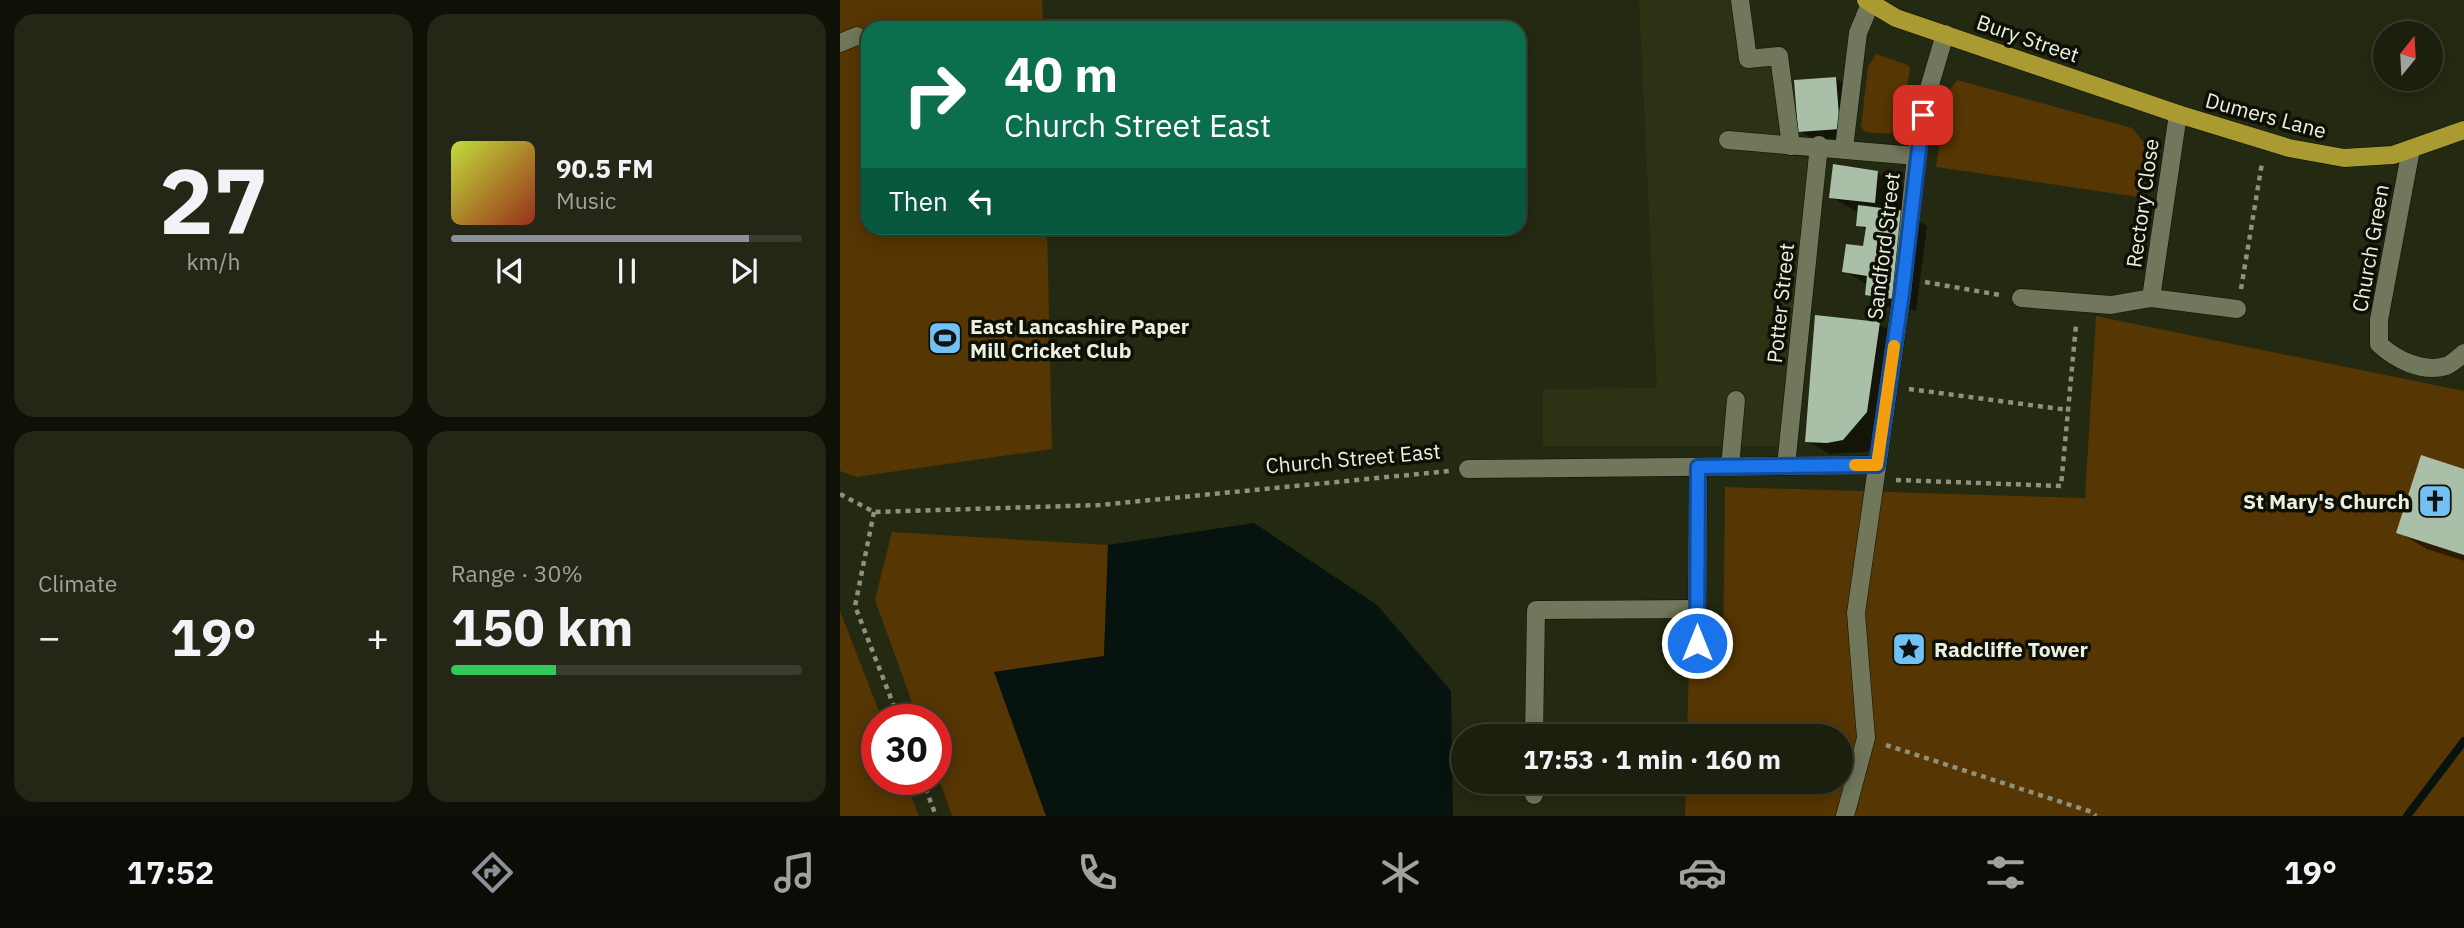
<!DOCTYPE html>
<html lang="en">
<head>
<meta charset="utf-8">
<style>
  body { margin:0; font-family:"IBM Plex Sans",sans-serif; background:#242716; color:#f1f3f6; height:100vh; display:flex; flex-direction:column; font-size:26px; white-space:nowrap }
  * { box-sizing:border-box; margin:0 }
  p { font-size:23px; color:#a0a29d }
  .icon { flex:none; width:38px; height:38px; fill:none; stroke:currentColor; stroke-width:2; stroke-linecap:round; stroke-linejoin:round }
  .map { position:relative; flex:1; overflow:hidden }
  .sheet { display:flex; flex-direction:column; gap:14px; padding:14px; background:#0f1107; width:840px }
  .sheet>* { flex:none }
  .hud { position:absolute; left:21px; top:21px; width:665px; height:214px; border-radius:21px; box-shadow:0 4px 18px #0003,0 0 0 2px #393d2e; background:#0b6e4f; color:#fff; overflow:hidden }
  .needle { width:46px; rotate:18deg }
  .fabs { position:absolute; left:1533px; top:21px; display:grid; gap:14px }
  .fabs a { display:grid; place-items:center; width:70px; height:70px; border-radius:50%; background:#1b1f0d; box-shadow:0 4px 18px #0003,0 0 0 2px #393d2e; font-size:35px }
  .speed { position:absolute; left:21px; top:704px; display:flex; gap:14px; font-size:35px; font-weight:700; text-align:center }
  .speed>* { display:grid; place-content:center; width:91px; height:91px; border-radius:50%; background:#1b1f0d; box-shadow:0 4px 18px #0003,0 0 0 2px #393d2e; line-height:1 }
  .speed .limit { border:10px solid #d22; background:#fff; color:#111 }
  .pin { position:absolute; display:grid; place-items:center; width:60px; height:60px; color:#fff; margin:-30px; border-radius:14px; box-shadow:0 4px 10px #0006 }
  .me { position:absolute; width:77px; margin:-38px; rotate:0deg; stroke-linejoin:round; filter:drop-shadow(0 0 5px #0008) }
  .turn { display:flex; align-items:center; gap:24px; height:147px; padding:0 28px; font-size:32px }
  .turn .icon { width:91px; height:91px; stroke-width:2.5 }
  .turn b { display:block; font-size:49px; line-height:60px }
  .then { display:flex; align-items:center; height:66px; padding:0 28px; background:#0003; gap:14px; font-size:26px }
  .big { font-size:52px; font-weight:800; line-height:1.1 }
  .sheet .tile { flex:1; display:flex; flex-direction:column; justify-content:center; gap:10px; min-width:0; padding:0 24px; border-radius:21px; background:#242716 }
  .sheet .dial { align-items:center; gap:0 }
  .dial b { font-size:91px; line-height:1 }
  .song { display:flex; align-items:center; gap:21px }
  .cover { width:84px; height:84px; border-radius:10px; background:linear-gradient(135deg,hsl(70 70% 55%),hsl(10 70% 35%)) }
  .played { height:7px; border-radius:4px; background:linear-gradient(90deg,#8c9099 85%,#393d2e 85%) }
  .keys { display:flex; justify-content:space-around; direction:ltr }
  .heat { display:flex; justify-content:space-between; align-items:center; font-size:38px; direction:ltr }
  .charge { height:10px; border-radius:5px; background:linear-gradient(90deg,#34c759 30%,#393d2e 0) }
  .sheet .tiles { flex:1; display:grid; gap:14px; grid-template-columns:repeat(2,1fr) }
  .trip { position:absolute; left:611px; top:724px; width:402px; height:70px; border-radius:35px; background:#1b1f0d; box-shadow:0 4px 18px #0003,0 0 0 2px #393d2e; font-weight:800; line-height:70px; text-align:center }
  .tab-bar { display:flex; height:112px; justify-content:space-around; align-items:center; background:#0b0c05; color:#a0a29d }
  .tab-bar .icon { width:49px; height:49px }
  .tab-bar .on { color:#8c9099 }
  .tab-bar b { font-size:32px; color:#f1f3f6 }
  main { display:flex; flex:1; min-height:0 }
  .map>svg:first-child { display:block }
</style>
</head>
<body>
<main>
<section class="sheet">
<div class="tiles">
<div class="tile dial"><b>27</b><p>km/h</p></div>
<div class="tile">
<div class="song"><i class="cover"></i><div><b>90.5 FM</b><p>Music</p></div></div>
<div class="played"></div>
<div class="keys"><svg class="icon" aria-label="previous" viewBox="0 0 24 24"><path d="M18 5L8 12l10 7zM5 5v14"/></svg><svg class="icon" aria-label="pause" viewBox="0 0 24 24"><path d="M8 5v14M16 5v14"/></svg><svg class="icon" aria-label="next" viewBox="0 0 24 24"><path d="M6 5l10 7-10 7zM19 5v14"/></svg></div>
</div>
<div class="tile"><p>Climate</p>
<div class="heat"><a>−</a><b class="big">19°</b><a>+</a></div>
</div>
<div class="tile"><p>Range · 30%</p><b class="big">150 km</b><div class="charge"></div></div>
</div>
</section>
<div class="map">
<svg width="1624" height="816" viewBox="0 0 1624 816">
  <rect width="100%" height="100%" fill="#242911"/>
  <!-- built -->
  <polygon fill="#2c3213" points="799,0 893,0 901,65 936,63 945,155 976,159 941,446 703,446 703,389 817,388"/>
  <!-- green -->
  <g fill="#563602">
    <polygon points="0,0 202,0 203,28 28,28 28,228 207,228 212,449 16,477 0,471"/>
    <polygon points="1036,54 1068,65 1070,70 1058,127 1049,134 1025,132 1021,126 1028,67"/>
    <polygon points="1117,80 1292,128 1309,149 1304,198 1096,167 1108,92"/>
    <polygon points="1256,316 1624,391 1624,816 845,816 846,782 1001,782 1001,737 847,737 849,664 883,664 885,487 1245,498"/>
    <polygon points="52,532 268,545 264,656 155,672 206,816 112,816 96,771 96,719 78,719 35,600"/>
    <polygon points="0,611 42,719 37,719 37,779 64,779 79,816 0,816"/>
  </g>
  <!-- water -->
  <polygon fill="#07130e" points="414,523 537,605 611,691 613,816 206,816 154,672 264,656 268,545"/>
  <!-- shadow -->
  <g fill="#0007">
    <polygon points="996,79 1011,88 1015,137 975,140 959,131"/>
    <polygon points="1037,173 1067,190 1064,213 1087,226 1076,311 1049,307 1026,294 1028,285 1004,271 1025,248 1027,230 1018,225 1019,213 991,197"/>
    <polygon points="1039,324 1062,337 1049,425 1027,452 990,454 967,441"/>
    <polygon points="1624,470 1624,561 1587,549 1558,532"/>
  </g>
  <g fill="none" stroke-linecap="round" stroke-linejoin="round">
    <!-- stream -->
    <polyline stroke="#07130e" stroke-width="8" points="1567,816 1624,741"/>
  </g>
  <!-- building -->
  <g fill="#a9bfa7">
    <polygon points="996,77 1000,129 958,132 954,80"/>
    <polygon points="993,164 1038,171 1035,203 989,198"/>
    <polygon points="1018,205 1065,211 1053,299 1025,295 1027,276 1002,272 1006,244 1023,246 1026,227 1016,226"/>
    <polygon points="975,315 1040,322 1027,412 1003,440 987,443 965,442"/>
    <polygon points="1581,455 1624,469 1624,555 1556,533"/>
  </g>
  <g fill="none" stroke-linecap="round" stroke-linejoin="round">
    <!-- minor casing -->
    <g stroke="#0d1100" stroke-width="19">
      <g id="minor">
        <polyline points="900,0 908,59 939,56 951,146"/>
        <polyline points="0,43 17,36"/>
        <polyline points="888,140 1076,156"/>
        <polyline points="1004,148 1018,33 1030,4"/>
        <path d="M 1571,149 L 1539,320 L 1539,344 C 1555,359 1582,373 1606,366 C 1612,364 1619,357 1624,353"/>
        <polyline points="1181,298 1271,305 1311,298 1397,309"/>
        <polyline points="1311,298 1338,114"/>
        <polyline points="946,466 979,145"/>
        <polyline points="890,467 896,400"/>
        <polyline points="628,469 1037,465"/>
        <polyline points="857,643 858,467"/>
        <polyline points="694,737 696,610 857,609"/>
        <polyline points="694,795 694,782"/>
        <polyline points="1005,816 1026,738 1016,613 1062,293 1076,156 1087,95 1105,34"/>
      </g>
    </g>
    <!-- major casing -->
    <g stroke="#0d1100" stroke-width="19">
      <polyline id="major" points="1026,0 1056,18 1338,114 1449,148 1504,158 1553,155 1624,130"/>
    </g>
    <!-- path -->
    <g stroke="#8d917e" stroke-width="4.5" stroke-dasharray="5 5" stroke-linecap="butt">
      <polyline points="1085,282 1160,295"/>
      <polyline points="1401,289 1422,163"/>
      <polyline points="1069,389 1228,410"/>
      <polyline points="1056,480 1221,486 1236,325"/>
      <polyline points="0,494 34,512 260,505 609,471"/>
      <polyline points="34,512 15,606 59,719"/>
      <polyline points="1046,745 1252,812 1256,816"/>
      <polyline points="82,779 96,816"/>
    </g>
    <!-- minor -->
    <use href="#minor" stroke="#70775b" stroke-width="18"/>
    <!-- major -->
    <use href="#major" stroke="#aa9a32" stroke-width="18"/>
  </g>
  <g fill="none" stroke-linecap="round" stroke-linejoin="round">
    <!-- route casing -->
    <g stroke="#114b97" stroke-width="18">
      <polyline id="route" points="857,643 858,467 1037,465 1062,293 1083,115"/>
    </g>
    <!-- route -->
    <use href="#route" stroke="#1a73e8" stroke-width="12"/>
    <!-- slow -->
    <polyline stroke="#f59e0b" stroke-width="12" points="1015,465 1037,465 1054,346"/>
  </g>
  <!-- icons -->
  <defs>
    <g id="stadium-square" transform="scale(1.75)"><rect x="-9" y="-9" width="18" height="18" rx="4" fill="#71c1f5" stroke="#0e1006"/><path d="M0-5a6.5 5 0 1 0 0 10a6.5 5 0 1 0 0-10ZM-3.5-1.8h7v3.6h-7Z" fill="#111"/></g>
    <g id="church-square" transform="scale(1.75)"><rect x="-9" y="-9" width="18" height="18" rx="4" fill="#71c1f5" stroke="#0e1006"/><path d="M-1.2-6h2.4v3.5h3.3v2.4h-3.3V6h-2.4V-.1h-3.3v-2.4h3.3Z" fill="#111"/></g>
    <g id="sight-square" transform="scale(1.75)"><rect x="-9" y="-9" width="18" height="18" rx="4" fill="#71c1f5" stroke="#0e1006"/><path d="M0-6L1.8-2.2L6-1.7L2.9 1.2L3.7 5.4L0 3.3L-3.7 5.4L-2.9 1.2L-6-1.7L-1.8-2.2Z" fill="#111"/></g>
  </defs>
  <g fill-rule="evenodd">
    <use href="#stadium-square" x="105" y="338"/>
    <use href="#church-square" x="1595" y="501"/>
    <use href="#sight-square" x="1069" y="649"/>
  </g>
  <g text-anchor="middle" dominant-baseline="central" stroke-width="7" stroke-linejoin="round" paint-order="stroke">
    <!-- street labels -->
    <g font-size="21" fill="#ecf0e1" stroke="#0e1006">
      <text transform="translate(1188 38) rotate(19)">Bury Street</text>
      <text transform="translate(1426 115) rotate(15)">Dumers Lane</text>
      <text transform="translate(1302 203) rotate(-82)">Rectory Close</text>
      <text transform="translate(1043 246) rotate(-83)">Sandford Street</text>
      <text transform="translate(1530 248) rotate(-80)">Church Green</text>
      <text transform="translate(940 303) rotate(-84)">Potter Street</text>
      <text transform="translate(513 458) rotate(-5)">Church Street East</text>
    </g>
    <!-- poi labels -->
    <g font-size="21" font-weight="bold" fill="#ecf0e1" stroke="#0e1006" text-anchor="start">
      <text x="130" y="326">East Lancashire Paper<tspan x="130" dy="24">Mill Cricket Club</tspan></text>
      <text x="1570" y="501" text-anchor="end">St Mary's Church</text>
      <text x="1094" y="649">Radcliffe Tower</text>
    </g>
  </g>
</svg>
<div class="fabs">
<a><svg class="needle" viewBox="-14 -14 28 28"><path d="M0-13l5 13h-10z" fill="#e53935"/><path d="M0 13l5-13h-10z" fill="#a0a29d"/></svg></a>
</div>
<div class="speed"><div class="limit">30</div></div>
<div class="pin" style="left:1083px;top:115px;background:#d93025"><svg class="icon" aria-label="arrive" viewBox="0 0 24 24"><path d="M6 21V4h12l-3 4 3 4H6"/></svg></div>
<svg class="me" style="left:857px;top:643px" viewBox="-20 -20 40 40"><circle r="17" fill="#1a73e8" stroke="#fff" stroke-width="3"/><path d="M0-11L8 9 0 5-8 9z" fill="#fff"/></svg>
<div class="trip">17:53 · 1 min · 160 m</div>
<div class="hud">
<div class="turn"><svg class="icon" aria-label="right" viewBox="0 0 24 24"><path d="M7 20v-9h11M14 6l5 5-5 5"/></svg><div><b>40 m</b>Church Street East</div></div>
<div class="then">Then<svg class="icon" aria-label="left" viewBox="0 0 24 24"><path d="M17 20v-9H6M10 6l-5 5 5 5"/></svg></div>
</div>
</div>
</main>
<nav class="tab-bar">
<b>17:52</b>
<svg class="icon on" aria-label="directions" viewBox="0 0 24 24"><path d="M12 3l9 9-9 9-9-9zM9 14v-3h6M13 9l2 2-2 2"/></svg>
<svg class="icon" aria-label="music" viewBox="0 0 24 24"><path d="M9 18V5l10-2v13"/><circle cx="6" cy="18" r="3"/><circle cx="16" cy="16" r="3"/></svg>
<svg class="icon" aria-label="phone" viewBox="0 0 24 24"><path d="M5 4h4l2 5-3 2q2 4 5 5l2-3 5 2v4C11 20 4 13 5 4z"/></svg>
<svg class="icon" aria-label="climate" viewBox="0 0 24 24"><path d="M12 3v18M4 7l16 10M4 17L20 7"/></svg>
<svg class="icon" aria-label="car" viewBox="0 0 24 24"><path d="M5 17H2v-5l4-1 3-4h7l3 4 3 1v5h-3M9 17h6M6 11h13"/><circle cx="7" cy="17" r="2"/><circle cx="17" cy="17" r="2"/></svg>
<svg class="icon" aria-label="filters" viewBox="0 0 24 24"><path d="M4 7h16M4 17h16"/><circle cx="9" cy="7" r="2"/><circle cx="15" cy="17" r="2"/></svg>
<b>19°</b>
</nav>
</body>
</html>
